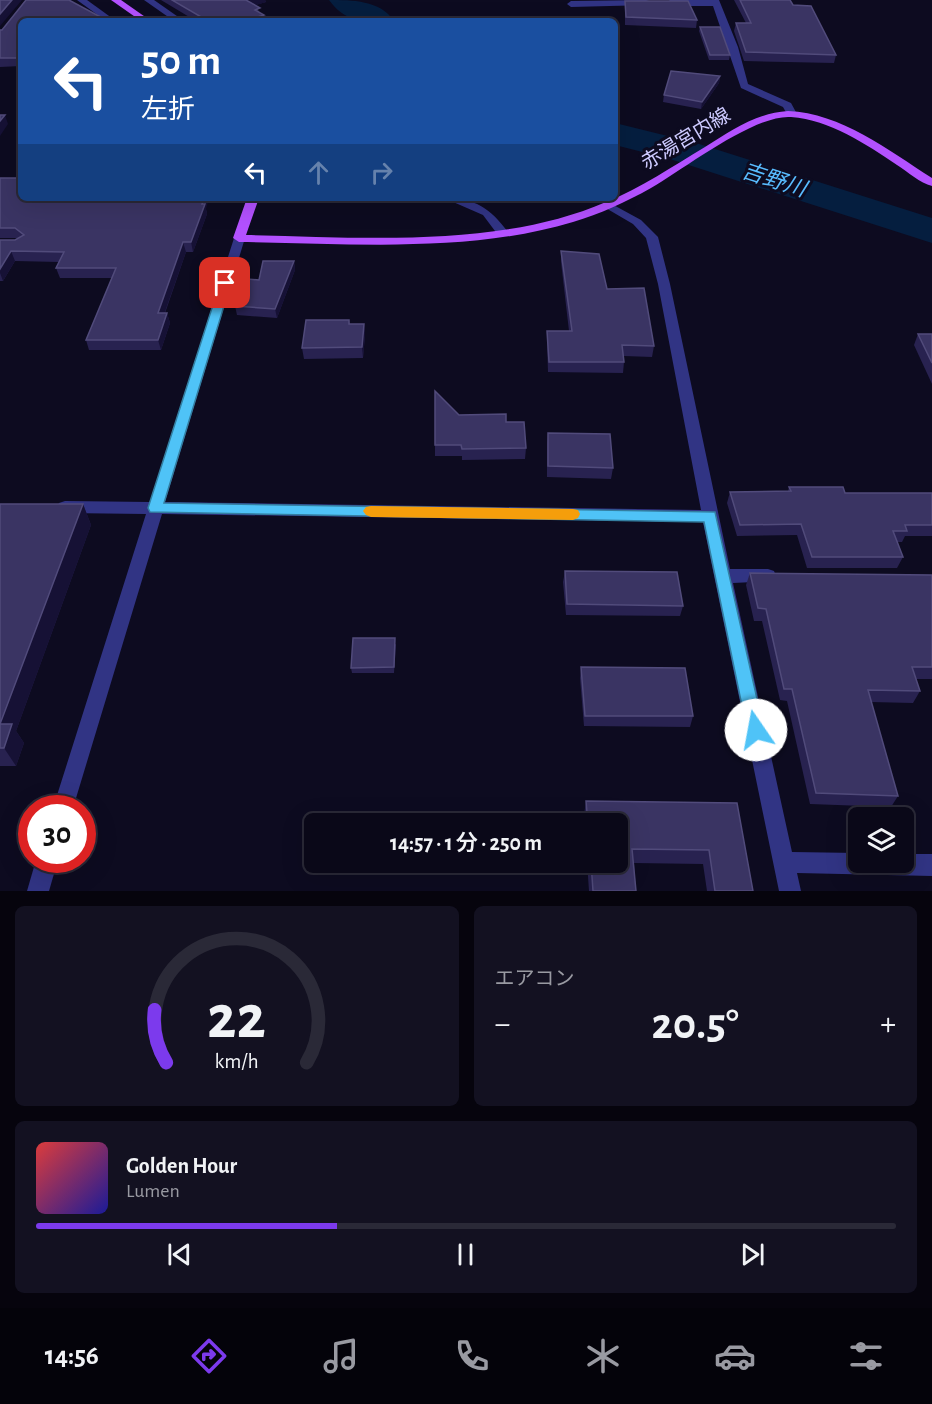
<!DOCTYPE html>
<html lang="ja">
<head>
<meta charset="utf-8">
<style>
  body { margin:0; font-family:"Alegreya Sans","Noto Sans JP",sans-serif; background:#131121; color:#f1f3f6; height:100vh; display:flex; flex-direction:column; font-size:22px; white-space:nowrap }
  * { box-sizing:border-box; margin:0 }
  p { font-size:20px; color:#999aa2 }
  .icon { flex:none; width:33px; height:33px; fill:none; stroke:currentColor; stroke-width:2; stroke-linecap:round; stroke-linejoin:round }
  .map { position:relative; height:891px; overflow:hidden }
  .sheet { display:flex; flex-direction:column; gap:15px; padding:15px; background:#06040d; flex:1 }
  .sheet>* { flex:none }
  .banner { position:absolute; left:18px; top:18px; width:600px; height:183px; border-radius:9px; box-shadow:0 6px 24px #0002,0 0 0 2px #2a2937; background:#1a4fa0; color:#fff; overflow:hidden }
  .tools { position:absolute; left:848px; top:807px; display:grid; gap:12px }
  .tools a { display:grid; place-items:center; width:66px; height:66px; border-radius:9px; background:#0a0818; box-shadow:0 6px 24px #0002,0 0 0 2px #2a2937; font-size:30px }
  .speed { position:absolute; left:18px; top:795px; display:flex; gap:12px; font-size:30px; font-weight:700; text-align:center }
  .speed>* { display:grid; place-content:center; width:78px; height:78px; border-radius:50%; background:#0a0818; box-shadow:0 6px 24px #0002,0 0 0 2px #2a2937; line-height:1 }
  .speed .limit { border:9px solid #d22; background:#fff; color:#111 }
  .pin { position:absolute; display:grid; place-items:center; width:51px; height:51px; color:#fff; margin:-26px; border-radius:12px; box-shadow:0 3px 9px #0006 }
  .me { position:absolute; width:66px; margin:-33px; rotate:348deg; stroke-linejoin:round; filter:drop-shadow(0 0 4px #0008) }
  .turn { display:flex; align-items:center; gap:21px; height:126px; padding:0 24px; font-size:27px }
  .turn .icon { width:78px; height:78px; stroke-width:2.5 }
  .turn b { display:block; font-size:42px; line-height:51px }
  .lanes { display:flex; align-items:center; height:57px; padding:0 24px; background:#0003; justify-content:center; gap:30px; direction:ltr }
  .lanes .off { opacity:.35 }
  .big { font-size:45px; font-weight:600; line-height:1.1 }
  .sheet .card { flex:1; display:flex; flex-direction:column; justify-content:center; gap:9px; min-width:0; padding:0 21px; border-radius:9px; background:#131121 }
  .sheet .dial { align-items:center; gap:0 }
  .dial svg { height:156px; overflow:visible; fill:none; stroke:#2a2937; stroke-width:7; stroke-linecap:round; text-anchor:middle }
  .dial text { fill:#f1f3f6; stroke:none }
  .song { display:flex; align-items:center; gap:18px }
  .cover { width:72px; height:72px; border-radius:9px; background:linear-gradient(135deg,hsl(0 70% 55%),hsl(240 70% 35%)) }
  .played { height:6px; border-radius:3px; background:linear-gradient(90deg,#7c3aed 35%,#2a2937 35%) }
  .keys { display:flex; justify-content:space-around; direction:ltr }
  .heat { display:flex; justify-content:space-between; align-items:center; font-size:33px; direction:ltr }
  .sheet .tiles { flex:1; display:grid; gap:15px; grid-template-columns:1fr 1fr }
  .card:last-child { grid-column:span 2 }
  .trip { position:absolute; left:304px; top:813px; width:324px; height:60px; border-radius:9px; background:#0a0818; box-shadow:0 6px 24px #0002,0 0 0 2px #2a2937; font-weight:600; line-height:60px; text-align:center }
  .menu { display:flex; height:96px; justify-content:space-around; align-items:center; background:#04030a; color:#999aa2 }
  .menu .icon { width:42px; height:42px }
  .menu .active { color:#7c3aed }
  .menu b { font-size:27px; color:#f1f3f6 }
  .map>svg:first-child { display:block }
</style>
</head>
<body>
<div class="map">
<svg width="932" height="891" viewBox="0 0 932 891">
  <rect width="100%" height="100%" fill="#0d0b20"/>
  <g fill="none" stroke-linecap="round" stroke-linejoin="round">
    <!-- river -->
    <g fill="#051e3f" fill-rule="evenodd">
      <path d="M 329,0 C 352,0 380,0 394,21 C 367,21 347,25 329,0 Z"/>
      <polygon points="615,123 696,143 932,218 932,243 670,159 615,145"/>
    </g>
    <!-- minor -->
    <g fill="#313484" fill-rule="evenodd">
      <polygon points="77,0 87,0 116,21 106,21"/>
      <polygon points="144,0 154,0 184,21 174,21"/>
      <polygon points="646,0 649,1 649,5 571,7 567,4 571,1"/>
      <polygon points="719,0 738,47 748,84 791,103 797,114 796,116 788,116 783,107 741,88 713,6 670,6 666,3 670,0"/>
      <path d="M 444,198 C 475,198 490,208 508,232 L 502,236 L 498,235 L 483,215 Z"/>
      <polygon points="608,202 641,220 658,237 670,284 730,569 768,569 774,571 776,576 774,581 733,583 792,852 858,853 858,862 903,862 903,854 932,854 932,876 797,873 801,891 779,891 703,522 162,514 73,808 53,808 146,514 65,513 59,511 57,507 59,503 65,501 150,502 235,235 243,235 245,238 165,502 701,510 658,284 646,238 633,224 604,207 602,205"/>
      <polygon points="36,860 58,860 49,891 27,891"/>
    </g>
    <!-- major -->
    <g fill="#b351ff" fill-rule="evenodd">
      <polygon points="111,0 121,0 151,21 141,21"/>
      <path d="M 788,111 C 841,113 888,150 932,178 L 932,186 C 920,183 908,172 897,165 C 866,144 830,120 791,117 C 755,114 684,169 651,188 C 626,202 600,214 573,222 C 466,254 349,243 239,242 L 233,238 L 247,198 L 259,198 L 246,235 C 362,237 497,249 606,202 C 641,188 673,166 705,147 C 731,131 756,113 788,111 Z"/>
    </g>
  </g>
  <!-- wall -->
  <g fill="#282250">
    <polygon points="161,0 265,0 266,2 255,5 260,13 264,15 265,21 196,21"/>
    <polygon points="734,0 790,0 793,5 836,55 834,63 744,61 734,31 736,23 746,23"/>
    <polygon points="625,1 697,20 696,28 625,25"/>
    <polygon points="21,21 21,66 0,67 0,30"/>
    <polygon points="700,27 730,55 729,60 709,60 699,31"/>
    <polygon points="720,76 719,83 701,109 663,102 664,95"/>
    <polygon points="0,178 206,209 207,214 193,252 186,252 165,313 167,313 170,323 161,350 89,350 86,340 112,278 60,278 56,268 59,262 15,261 3,281 0,281 0,240 15,240 19,238 0,238"/>
    <polygon points="492,198 529,198 529,200 492,199"/>
    <polygon points="561,251 607,289 654,346 652,357 624,356 624,362 623,373 548,372 547,342 547,331 569,331 561,262"/>
    <polygon points="294,261 295,270 277,318 237,315 235,306 259,280"/>
    <polygon points="349,320 350,324 364,324 365,335 363,358 304,359 302,348"/>
    <polygon points="918,334 932,334 932,384 914,345"/>
    <polygon points="459,415 506,422 526,448 525,459 462,460 462,456 435,456 435,445"/>
    <polygon points="548,433 613,468 611,479 547,477 547,444"/>
    <polygon points="789,487 845,493 932,493 932,536 905,536 902,542 897,542 903,557 897,568 807,568 797,535 737,536 727,503 730,492 788,491"/>
    <polygon points="0,504 83,504 91,525 16,731 24,743 16,766 0,766"/>
    <polygon points="565,571 683,606 680,616 566,615 563,582"/>
    <polygon points="750,573 932,575 932,679 916,679 920,691 913,703 871,702 898,796 891,807 810,804 787,701 780,700 762,621 754,621 746,585"/>
    <polygon points="396,644 394,673 352,673 351,668"/>
    <polygon points="581,667 693,716 690,727 584,726 580,678"/>
    <polygon points="586,801 737,803 753,891 707,891 703,864 634,863 636,891 589,891 587,862 618,862 618,824 585,824 584,815"/>
  </g>
  <!-- shaded-wall -->
  <g fill="#161135">
    <polygon points="12,0 22,0 0,26 0,14"/>
    <polygon points="246,0 265,0 266,2 247,8"/>
    <polygon points="264,15 265,21 245,21"/>
    <polygon points="720,76 719,83 701,109 702,102"/>
    <polygon points="5,115 8,124 0,136 0,121"/>
    <polygon points="204,198 209,198 206,209 207,214 193,252 191,242"/>
    <polygon points="183,242 186,252 161,323 158,313"/>
    <polygon points="11,251 15,261 3,281 0,273 0,269"/>
    <polygon points="294,261 295,270 277,318 275,309"/>
    <polygon points="167,313 170,323 161,350 158,340"/>
    <polygon points="364,324 365,335 363,358 362,347"/>
    <polygon points="83,504 91,525 16,731 24,743 16,766 4,748 0,724"/>
  </g>
  <!-- building -->
  <g fill="#3a3463" stroke="#514b7b" stroke-width="1.5">
    <polygon points="0,0 12,0 0,14"/>
    <polygon points="26,0 69,0 108,21 21,21 21,58 0,58 0,30 2,30"/>
    <polygon points="172,0 246,0 260,8 255,10 264,15 245,21 208,21"/>
    <polygon points="740,0 790,0 793,5 811,6 836,55 746,52 736,23 751,23"/>
    <polygon points="625,1 688,1 697,20 626,17"/>
    <polygon points="700,27 720,27 730,55 710,55"/>
    <polygon points="671,71 720,76 702,102 664,95"/>
    <polygon points="0,115 5,115 0,121"/>
    <polygon points="0,178 21,178 21,198 204,198 202,204 205,204 191,242 183,242 158,313 167,313 158,340 86,340 116,268 56,268 64,252 11,251 0,269 0,240 15,240 24,235 15,228 0,228"/>
    <polygon points="561,251 599,254 607,289 644,288 654,346 622,345 624,362 549,362 547,331 572,331"/>
    <polygon points="263,261 294,261 275,309 235,306 247,279 259,280"/>
    <polygon points="306,320 349,320 349,324 364,324 362,347 302,348"/>
    <polygon points="918,334 932,334 932,363"/>
    <polygon points="435,391 459,415 506,414 506,422 524,422 526,448 462,449 461,445 435,445"/>
    <polygon points="548,433 610,434 613,468 548,466"/>
    <polygon points="789,487 843,487 845,493 932,493 932,525 905,525 907,531 893,531 903,557 812,557 801,524 740,525 730,492 791,491"/>
    <polygon points="0,504 83,504 0,724 12,724 4,748 0,748"/>
    <polygon points="565,571 677,572 683,606 567,604"/>
    <polygon points="750,573 932,575 932,667 912,667 920,691 868,690 898,796 816,793 792,689 784,689 766,609 758,608"/>
    <polygon points="353,638 395,638 394,667 351,668"/>
    <polygon points="581,667 685,668 693,716 585,716"/>
    <polygon points="586,801 737,803 753,891 715,891 709,850 632,849 636,891 593,891 591,862 618,862 618,824 588,824"/>
  </g>
  <!-- route -->
  <polygon fill="#4fc3f7" stroke="#337fa1" stroke-width="1.5" points="225,280 231,283 164,503 715,512 764,730 762,736 756,738 750,736 747,730 704,522 150,512 148,508 220,283"/>
  <!-- slow -->
  <polygon fill="#f59e0b" points="371,506 573,509 578,510 580,514 578,518 573,520 371,517 366,515 363,511 366,507"/>
  <g text-anchor="middle" dominant-baseline="central" stroke-width="6" stroke-linejoin="round" paint-order="stroke">
    <!-- far-street labels -->
    <g font-size="20" fill="#cdcaff" stroke="#0d0b20">
      <text transform="translate(686 139) rotate(-31)">赤湯宮内線</text>
    </g>
    <!-- far-water labels -->
    <g font-size="22" font-style="italic" fill="#58bcff" stroke="#0d0b20">
      <text transform="translate(774 180) rotate(18)">吉野川</text>
    </g>
  </g>
</svg>
<div class="tools">
<a><svg class="icon" aria-label="layers" viewBox="0 0 24 24"><path d="M12 4l9 5-9 5-9-5zM3 14l9 5 9-5"/></svg></a>
</div>
<div class="speed"><div class="limit">30</div></div>
<div class="pin" style="left:225px;top:283px;background:#d93025"><svg class="icon" aria-label="arrive" viewBox="0 0 24 24"><path d="M6 21V4h12l-3 4 3 4H6"/></svg></div>
<svg class="me" style="left:756px;top:730px" viewBox="-20 -20 40 40"><circle r="19" fill="#fff"/><path d="M0-13L10 11 0 6-10 11z" fill="#4fc3f7"/></svg>
<div class="trip">14:57 · 1 分 · 250 m</div>
<div class="banner">
<div class="turn"><svg class="icon" aria-label="left" viewBox="0 0 24 24"><path d="M17 20v-9H6M10 6l-5 5 5 5"/></svg><div><b>50 m</b>左折</div></div>
<div class="lanes"><svg class="icon" aria-label="left" viewBox="0 0 24 24"><path d="M17 20v-9H6M10 6l-5 5 5 5"/></svg><svg class="icon off" aria-label="ahead" viewBox="0 0 24 24"><path d="M12 20V5M6 11l6-6 6 6"/></svg><svg class="icon off" aria-label="right" viewBox="0 0 24 24"><path d="M7 20v-9h11M14 6l5 5-5 5"/></svg></div>
</div>
</div>
<section class="sheet">
<div class="tiles">
<div class="card dial"><svg viewBox="0 0 100 80">
<path d="M14 69A42 42 0 1 1 86 69"/>
<path d="M14 69A42 42 0 0 1 8 42" stroke="#7c3aed"/>
<text x="50" y="56" font-size="32" font-weight="700">22</text>
<text x="50" y="72" font-size="11">km/h</text>
</svg></div>
<div class="card"><p>エアコン</p>
<div class="heat"><a>−</a><b class="big">20.5°</b><a>+</a></div>
</div>
<div class="card">
<div class="song"><i class="cover"></i><div><b>Golden Hour</b><p>Lumen</p></div></div>
<div class="played"></div>
<div class="keys"><svg class="icon" aria-label="previous" viewBox="0 0 24 24"><path d="M18 5L8 12l10 7zM5 5v14"/></svg><svg class="icon" aria-label="pause" viewBox="0 0 24 24"><path d="M8 5v14M16 5v14"/></svg><svg class="icon" aria-label="next" viewBox="0 0 24 24"><path d="M6 5l10 7-10 7zM19 5v14"/></svg></div>
</div>
</div>
</section>
<nav class="menu">
<b>14:56</b>
<svg class="icon active" aria-label="directions" viewBox="0 0 24 24"><path d="M12 3l9 9-9 9-9-9zM9 14v-3h6M13 9l2 2-2 2"/></svg>
<svg class="icon" aria-label="music" viewBox="0 0 24 24"><path d="M9 18V5l10-2v13"/><circle cx="6" cy="18" r="3"/><circle cx="16" cy="16" r="3"/></svg>
<svg class="icon" aria-label="phone" viewBox="0 0 24 24"><path d="M5 4h4l2 5-3 2q2 4 5 5l2-3 5 2v4C11 20 4 13 5 4z"/></svg>
<svg class="icon" aria-label="climate" viewBox="0 0 24 24"><path d="M12 3v18M4 7l16 10M4 17L20 7"/></svg>
<svg class="icon" aria-label="car" viewBox="0 0 24 24"><path d="M5 17H2v-5l4-1 3-4h7l3 4 3 1v5h-3M9 17h6M6 11h13"/><circle cx="7" cy="17" r="2"/><circle cx="17" cy="17" r="2"/></svg>
<svg class="icon" aria-label="filters" viewBox="0 0 24 24"><path d="M4 7h16M4 17h16"/><circle cx="9" cy="7" r="2"/><circle cx="15" cy="17" r="2"/></svg>
</nav>
</body>
</html>
